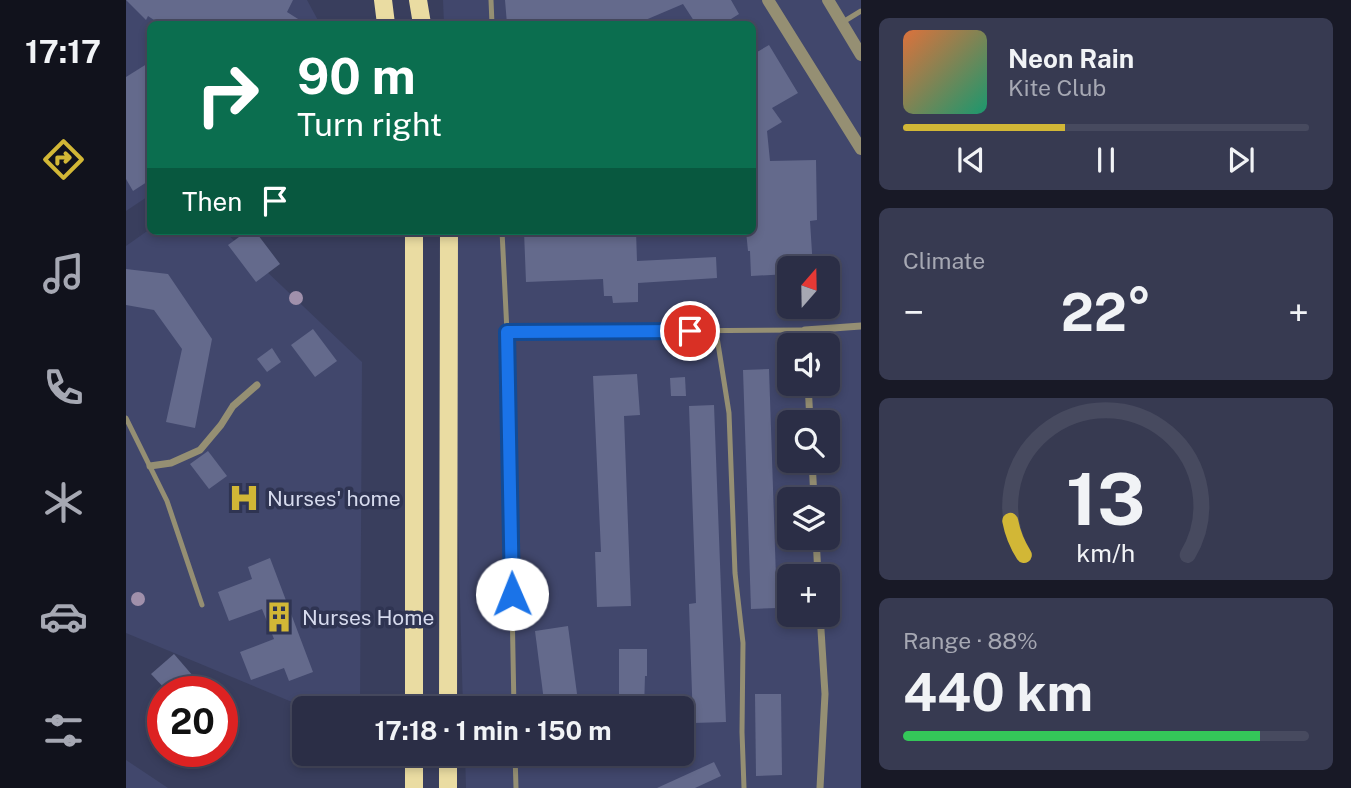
<!DOCTYPE html>
<html lang="en">
<head>
<meta charset="utf-8">
<style>
  body { margin:0; font-family:"Public Sans",sans-serif; background:#373a51; color:#f1f3f6; height:100vh; display:flex; flex-direction:column; font-size:26px; white-space:nowrap }
  * { box-sizing:border-box; margin:0 }
  p { font-size:23px; color:#a6a8b3 }
  .icon { flex:none; width:38px; height:38px; fill:none; stroke:currentColor; stroke-width:2; stroke-linecap:round; stroke-linejoin:round }
  .map { position:relative; flex:1; overflow:hidden }
  .drawer { display:flex; flex-direction:column; gap:18px; padding:18px; background:#181926; width:490px }
  .drawer>* { flex:none }
  .banner { position:absolute; left:21px; top:21px; width:609px; height:214px; border-radius:10px; box-shadow:0 4px 10px #0003,0 0 0 2px #474a5f; background:#0b6e4f; color:#fff; overflow:hidden }
  .needle { width:46px; rotate:20deg }
  .fabs { position:absolute; left:651px; top:256px; display:grid; gap:14px }
  .fabs a { display:grid; place-items:center; width:63px; height:63px; border-radius:10px; background:#2b2e46; box-shadow:0 4px 10px #0003,0 0 0 2px #474a5f; font-size:35px }
  .speed { position:absolute; left:21px; top:676px; display:flex; gap:14px; font-size:35px; font-weight:700; text-align:center }
  .speed>* { display:grid; place-content:center; width:91px; height:91px; border-radius:50%; background:#2b2e46; box-shadow:0 4px 10px #0003,0 0 0 2px #474a5f; line-height:1 }
  .speed .limit { border:10px solid #d22; background:#fff; color:#111 }
  .pin { position:absolute; display:grid; place-items:center; width:60px; height:60px; color:#fff; margin:-30px; border:4px solid #fff; border-radius:50%; box-shadow:0 2px 7px #0007 }
  .me { position:absolute; width:77px; margin:-38px; rotate:359deg; stroke-linejoin:round; filter:drop-shadow(0 0 5px #0008) }
  .turn { display:flex; align-items:center; gap:24px; height:147px; padding:0 35px; font-size:32px }
  .turn .icon { width:91px; height:91px; stroke-width:2.5 }
  .turn b { display:block; font-size:49px; line-height:60px }
  .then { display:flex; align-items:center; height:66px; padding:0 35px; background:#0003; gap:14px; font-size:26px }
  .big { font-size:52px; font-weight:700; line-height:1.1 }
  .drawer .widget { flex:1; display:flex; flex-direction:column; justify-content:center; gap:10px; min-width:0; padding:0 24px; border-radius:10px; background:#373a51 }
  .drawer .dial { align-items:center; gap:0 }
  .dial svg { height:182px; overflow:visible; fill:none; stroke:#474a5f; stroke-width:7; stroke-linecap:round; text-anchor:middle }
  .dial text { fill:#f1f3f6; stroke:none }
  .song { display:flex; align-items:center; gap:21px }
  .cover { width:84px; height:84px; border-radius:10px; background:linear-gradient(135deg,hsl(20 70% 55%),hsl(160 70% 35%)) }
  .played { height:7px; border-radius:4px; background:linear-gradient(90deg,#d2b736 40%,#474a5f 40%) }
  .keys { display:flex; justify-content:space-around; direction:ltr }
  .heat { display:flex; justify-content:space-between; align-items:center; font-size:38px; direction:ltr }
  .charge { height:10px; border-radius:5px; background:linear-gradient(90deg,#34c759 88%,#474a5f 0) }
  .trip { position:absolute; left:166px; top:696px; width:402px; height:70px; border-radius:10px; background:#2b2e46; box-shadow:0 4px 10px #0003,0 0 0 2px #474a5f; font-weight:700; line-height:70px; text-align:center }
  main { display:flex; flex:1; min-height:0 }
  .tab-bar { display:flex; flex-direction:column; width:126px; justify-content:space-around; align-items:center; background:#11121c; color:#a6a8b3 }
  .tab-bar .icon { width:49px; height:49px }
  .tab-bar .on { color:#d2b736 }
  .tab-bar b { font-size:32px; color:#f1f3f6 }
  .map>svg:first-child { display:block }
</style>
</head>
<body>
<main>
<nav class="tab-bar">
<b>17:17</b>
<svg class="icon on" aria-label="directions" viewBox="0 0 24 24"><path d="M12 3l9 9-9 9-9-9zM9 14v-3h6M13 9l2 2-2 2"/></svg>
<svg class="icon" aria-label="music" viewBox="0 0 24 24"><path d="M9 18V5l10-2v13"/><circle cx="6" cy="18" r="3"/><circle cx="16" cy="16" r="3"/></svg>
<svg class="icon" aria-label="phone" viewBox="0 0 24 24"><path d="M5 4h4l2 5-3 2q2 4 5 5l2-3 5 2v4C11 20 4 13 5 4z"/></svg>
<svg class="icon" aria-label="climate" viewBox="0 0 24 24"><path d="M12 3v18M4 7l16 10M4 17L20 7"/></svg>
<svg class="icon" aria-label="car" viewBox="0 0 24 24"><path d="M5 17H2v-5l4-1 3-4h7l3 4 3 1v5h-3M9 17h6M6 11h13"/><circle cx="7" cy="17" r="2"/><circle cx="17" cy="17" r="2"/></svg>
<svg class="icon" aria-label="filters" viewBox="0 0 24 24"><path d="M4 7h16M4 17h16"/><circle cx="9" cy="7" r="2"/><circle cx="15" cy="17" r="2"/></svg>
</nav>
<div class="map">
<svg width="735" height="788" viewBox="0 0 735 788">
  <rect width="100%" height="100%" fill="#393e5d"/>
  <!-- built -->
  <g fill="#41476c" fill-rule="evenodd">
    <polygon points="0,0 181,0 194,24 24,24 24,195 0,211"/>
    <path d="M 317,0 L 735,0 L 735,788 L 340,788 L 339,754 L 556,754 L 556,709 L 337,709 L 324,231 L 626,231 L 626,24 L 318,24 ZM 663,268 L 702,268 L 702,306 L 663,306 ZM 663,345 L 702,345 L 702,383 L 663,383 ZM 663,422 L 702,422 L 702,460 L 663,460 ZM 663,499 L 702,499 L 702,537 L 663,537 ZM 663,576 L 702,576 L 702,614 L 663,614 Z"/>
    <polygon points="24,229 24,231 98,231 236,362 234,709 183,709 0,633 0,246"/>
    <polygon points="0,760 42,788 0,788"/>
  </g>
  <!-- building -->
  <g fill="#646a8c">
    <polygon points="0,0 167,0 161,12 180,24 34,24 22,16 20,20"/>
    <polygon points="379,0 605,0 613,14 597,24 570,24 557,4 510,24 381,24"/>
    <polygon points="643,45 672,93 646,108 656,122 641,131 644,161 690,160 691,220 684,221 687,268 663,268 663,274 625,276 624,251 622,251 620,231 626,231 626,55"/>
    <polygon points="24,62 24,180 7,191 0,179 0,77"/>
    <polygon points="109,231 129,231 154,264 130,282 102,245 113,237"/>
    <polygon points="398,231 510,231 511,261 590,257 591,278 512,283 512,302 487,303 486,296 478,296 477,279 400,282"/>
    <polygon points="0,269 42,274 86,339 69,428 40,422 56,349 28,310 0,305"/>
    <polygon points="187,329 211,361 189,377 165,345"/>
    <polygon points="146,348 155,362 141,372 131,359"/>
    <polygon points="643,369 651,608 625,609 617,370"/>
    <polygon points="511,374 514,415 498,416 505,606 471,607 469,552 475,552 467,376"/>
    <polygon points="559,377 560,396 545,396 544,378"/>
    <polygon points="588,405 600,722 567,723 563,604 570,603 563,406"/>
    <polygon points="82,451 101,476 83,489 64,464"/>
    <polygon points="144,558 187,672 163,681 158,668 125,680 114,652 148,639 136,609 103,621 92,592 126,579 122,567"/>
    <polygon points="442,626 453,709 419,709 409,631"/>
    <polygon points="493,649 521,649 521,676 519,676 518,709 493,709"/>
    <polygon points="48,654 80,691 41,691 25,674"/>
    <polygon points="629,694 655,694 656,775 630,776"/>
    <polygon points="588,762 595,776 569,788 531,788"/>
  </g>
  <g fill="none" stroke-linecap="round" stroke-linejoin="round">
    <!-- service -->
    <g stroke="#958f73" stroke-width="5">
      <polyline points="365,0 366,24"/>
      <polyline points="717,22 735,11"/>
      <polyline points="376,231 381,332 388,709"/>
      <polyline points="590,331 603,413 609,573 617,643 616,732 618,788"/>
      <polyline points="381,332 679,330"/>
      <polyline points="0,418 41,501 76,605"/>
      <polyline points="389,754 390,788"/>
    </g>
    <!-- minor -->
    <g stroke="#958f73" stroke-width="7">
      <polyline points="680,345 679,330 735,326"/>
      <polyline points="682,383 684,422"/>
      <polyline points="686,460 688,499"/>
      <polyline points="24,466 45,463 74,450 95,425 107,406 131,385"/>
      <polyline points="690,537 692,576"/>
      <polyline points="694,788 699,694 694,614"/>
    </g>
    <!-- tertiary -->
    <g stroke="#958f73" stroke-width="12">
      <polyline points="642,0 735,149"/>
      <polyline points="702,0 735,55"/>
    </g>
    <!-- primary -->
    <g stroke="#eadca2" stroke-width="18">
      <polyline points="257,0 260,24"/>
      <polyline points="292,0 296,24"/>
      <polyline points="288,231 288,709"/>
      <polyline points="322,709 323,231"/>
      <polyline points="288,754 288,788"/>
      <polyline points="322,788 322,754"/>
    </g>
  </g>
  <!-- trees -->
  <g fill="#a090ab">
    <circle cx="170" cy="298" r="7"/>
    <circle cx="12" cy="599" r="7"/>
  </g>
  <g fill="none" stroke-linecap="round" stroke-linejoin="round">
    <!-- route casing -->
    <g stroke="#114b97" stroke-width="18">
      <polyline id="route" points="386,594 381,332 564,331"/>
    </g>
    <!-- route -->
    <use href="#route" stroke="#1a73e8" stroke-width="12"/>
  </g>
  <!-- icons -->
  <defs>
    <g id="hospital-bare" transform="scale(2.415)"><path d="M-5-5h3v3.5h4V-5h3V5h-3V1.5h-4V5h-3Z" fill="#d2b736" stroke="#2f3452" stroke-width="2.5" paint-order="stroke"/></g>
    <g id="building-bare" transform="scale(2.415)"><path d="M-4-6H4V6H1V3H-1V6H-4ZM-2.5-4.3h1.7v1.8h-1.7ZM.8-4.3h1.7v1.8H.8ZM-2.5-1h1.7V.8h-1.7ZM.8-1h1.7V.8H.8Z" fill="#d2b736" stroke="#2f3452" stroke-width="2.5" paint-order="stroke"/></g>
  </defs>
  <g fill-rule="evenodd">
    <use href="#hospital-bare" x="118" y="498"/>
    <use href="#building-bare" x="153" y="617"/>
  </g>
  <g text-anchor="middle" dominant-baseline="central" stroke-width="7" stroke-linejoin="round" paint-order="stroke">
    <!-- poi labels -->
    <g font-size="21" fill="#d6daed" stroke="#2f3452" text-anchor="start">
      <text x="141" y="498">Nurses' home</text>
      <text x="176" y="617">Nurses Home</text>
    </g>
  </g>
</svg>
<div class="fabs">
<a><svg class="needle" viewBox="-14 -14 28 28"><path d="M0-13l5 13h-10z" fill="#e53935"/><path d="M0 13l5-13h-10z" fill="#a6a8b3"/></svg></a>
<a><svg class="icon" aria-label="sound" viewBox="0 0 24 24"><path d="M4 9h4l5-4v14l-5-4H4zM17 9q2 3 0 6"/></svg></a>
<a><svg class="icon" aria-label="search" viewBox="0 0 24 24"><circle cx="10" cy="10" r="6"/><path d="M15 15l6 6"/></svg></a>
<a><svg class="icon" aria-label="layers" viewBox="0 0 24 24"><path d="M12 4l9 5-9 5-9-5zM3 14l9 5 9-5"/></svg></a>
<a>+</a>
</div>
<div class="speed"><div class="limit">20</div></div>
<div class="pin" style="left:564px;top:331px;background:#d93025"><svg class="icon" aria-label="arrive" viewBox="0 0 24 24"><path d="M6 21V4h12l-3 4 3 4H6"/></svg></div>
<svg class="me" style="left:386px;top:594px" viewBox="-20 -20 40 40"><circle r="19" fill="#fff"/><path d="M0-13L10 11 0 6-10 11z" fill="#1a73e8"/></svg>
<div class="trip">17:18 · 1 min · 150 m</div>
<div class="banner">
<div class="turn"><svg class="icon" aria-label="right" viewBox="0 0 24 24"><path d="M7 20v-9h11M14 6l5 5-5 5"/></svg><div><b>90 m</b>Turn right</div></div>
<div class="then">Then<svg class="icon" aria-label="arrive" viewBox="0 0 24 24"><path d="M6 21V4h12l-3 4 3 4H6"/></svg></div>
</div>
</div>
<section class="drawer">
<div class="widget">
<div class="song"><i class="cover"></i><div><b>Neon Rain</b><p>Kite Club</p></div></div>
<div class="played"></div>
<div class="keys"><svg class="icon" aria-label="previous" viewBox="0 0 24 24"><path d="M18 5L8 12l10 7zM5 5v14"/></svg><svg class="icon" aria-label="pause" viewBox="0 0 24 24"><path d="M8 5v14M16 5v14"/></svg><svg class="icon" aria-label="next" viewBox="0 0 24 24"><path d="M6 5l10 7-10 7zM19 5v14"/></svg></div>
</div>
<div class="widget"><p>Climate</p>
<div class="heat"><a>−</a><b class="big">22°</b><a>+</a></div>
</div>
<div class="widget dial"><svg viewBox="0 0 100 80">
<path d="M14 69A42 42 0 1 1 86 69"/>
<path d="M14 69A42 42 0 0 1 8 54" stroke="#d2b736"/>
<text x="50" y="56" font-size="32" font-weight="700">13</text>
<text x="50" y="72" font-size="11">km/h</text>
</svg></div>
<div class="widget"><p>Range · 88%</p><b class="big">440 km</b><div class="charge"></div></div>
</section>
</main>
</body>
</html>
